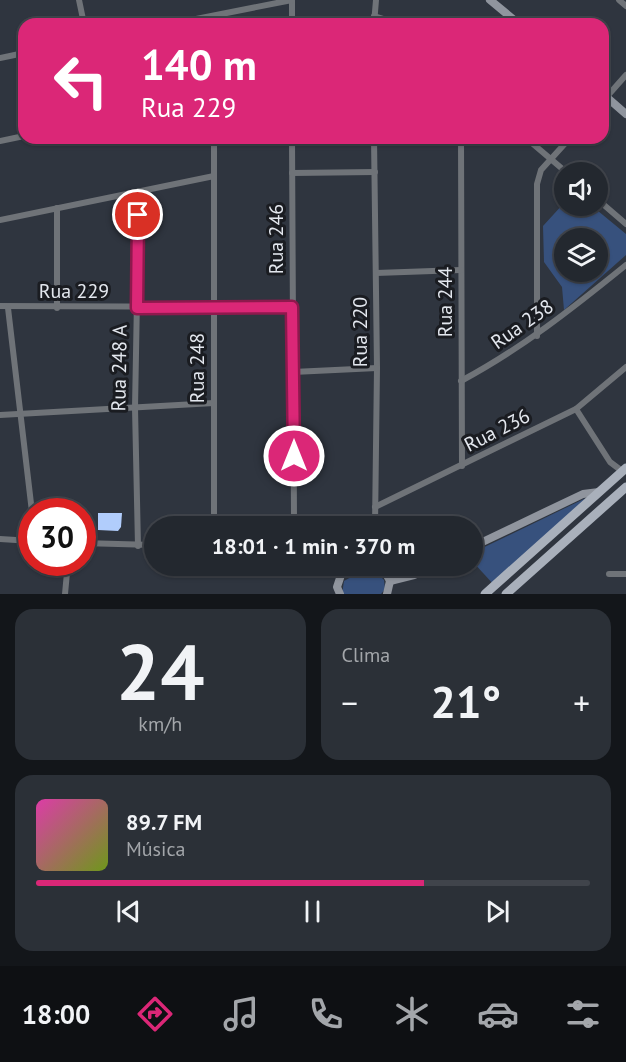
<!DOCTYPE html>
<html lang="pt">
<head>
<meta charset="utf-8">
<style>
  body { margin:0; font-family:"PT Sans",sans-serif; background:#2b3037; color:#f1f3f6; height:100vh; display:flex; flex-direction:column; font-size:22px; white-space:nowrap }
  * { box-sizing:border-box; margin:0 }
  p { font-size:20px; color:#a3a6aa }
  .icon { flex:none; width:33px; height:33px; fill:none; stroke:currentColor; stroke-width:2; stroke-linecap:round; stroke-linejoin:round }
  .map { position:relative; height:594px; overflow:hidden }
  .panel { display:flex; flex-direction:column; gap:15px; padding:15px; background:#13161a; flex:1 }
  .panel>* { flex:none }
  .hud { position:absolute; left:18px; top:18px; width:591px; height:126px; border-radius:18px; box-shadow:0 2px 4px #0004,0 0 0 2px #40444b; background:#db2777; color:#fff; overflow:hidden }
  .fabs { position:absolute; left:554px; top:162px; display:grid; gap:12px }
  .fabs a { display:grid; place-items:center; width:54px; height:54px; border-radius:50%; background:#23282f; box-shadow:0 2px 4px #0004,0 0 0 2px #40444b; font-size:30px }
  .speed { position:absolute; left:18px; top:498px; display:flex; gap:12px; font-size:30px; font-weight:700; text-align:center }
  .speed>* { display:grid; place-content:center; width:78px; height:78px; border-radius:50%; background:#23282f; box-shadow:0 2px 4px #0004,0 0 0 2px #40444b; line-height:1 }
  .speed .limit { border:9px solid #d22; background:#fff; color:#111 }
  .pin { position:absolute; display:grid; place-items:center; width:51px; height:51px; color:#fff; margin:-26px; border:3px solid #fff; border-radius:50%; box-shadow:0 2px 6px #0007 }
  .me { position:absolute; width:66px; margin:-33px; rotate:0deg; stroke-linejoin:round; filter:drop-shadow(0 0 4px #0008) }
  .turn { display:flex; align-items:center; gap:21px; height:126px; padding:0 24px; font-size:27px }
  .turn .icon { width:78px; height:78px; stroke-width:2.5 }
  .turn b { display:block; font-size:42px; line-height:51px }
  .big { font-size:45px; font-weight:700; line-height:1.1 }
  .panel .tile { flex:1; display:flex; flex-direction:column; justify-content:center; gap:9px; min-width:0; padding:0 21px; border-radius:18px; background:#2b3037 }
  .panel .dial { align-items:center; gap:0 }
  .dial b { font-size:78px; line-height:1 }
  .song { display:flex; align-items:center; gap:18px }
  .cover { width:72px; height:72px; border-radius:9px; background:linear-gradient(135deg,hsl(320 70% 55%),hsl(80 70% 35%)) }
  .played { height:6px; border-radius:3px; background:linear-gradient(90deg,#db2777 70%,#40444b 70%) }
  .keys { display:flex; justify-content:space-around; direction:ltr }
  .heat { display:flex; justify-content:space-between; align-items:center; font-size:33px; direction:ltr }
  .panel .tiles { flex:1; display:grid; gap:15px; grid-template-columns:1fr 1fr }
  .tile:last-child { grid-column:span 2 }
  .trip { position:absolute; left:144px; top:516px; width:339px; height:60px; border-radius:30px; background:#23282f; box-shadow:0 2px 4px #0004,0 0 0 2px #40444b; font-weight:700; line-height:60px; text-align:center }
  .tabs { display:flex; height:96px; justify-content:space-around; align-items:center; background:#0e1013; color:#a3a6aa }
  .tabs .icon { width:42px; height:42px }
  .tabs .on { color:#db2777 }
  .tabs b { font-size:27px; color:#f1f3f6 }
  .map>svg:first-child { display:block }
</style>
</head>
<body>
<div class="map">
<svg width="626" height="594" viewBox="0 0 626 594">
  <rect width="100%" height="100%" fill="#2f353f"/>
  <!-- green -->
  <g fill="#37517d" fill-rule="evenodd">
    <path d="M 564,203 L 564,206 L 592,206 L 626,234 L 626,255 L 564,310 L 562,287 L 544,262 L 543,226 ZM 564,238 L 597,238 L 597,272 L 564,272 Z"/>
    <polygon points="586,498 494,585 473,562 472,553"/>
    <polygon points="360,572 378,574 384,580 385,589 381,594 342,594 344,581"/>
  </g>
  <!-- building -->
  <polygon fill="#b1cdfc" points="98,513 122,513 121,527 118,531 98,530"/>
  <g fill="none" stroke-linecap="round" stroke-linejoin="round">
    <!-- street -->
    <g stroke="#6f7378" stroke-width="6">
      <polyline points="79,0 84,24"/>
      <polyline points="619,0 626,6"/>
      <polyline points="292,1 292,24"/>
      <polyline points="374,16 387,20 392,24"/>
      <polyline points="171,24 292,0"/>
      <polyline points="374,24 376,0"/>
      <polyline points="0,58 24,53"/>
      <polyline points="603,101 626,75"/>
      <polyline points="292,138 294,519 296,526"/>
      <polyline points="374,138 377,368 375,526"/>
      <polyline points="461,138 462,466"/>
      <polyline points="526,138 566,172"/>
      <polyline points="0,141 24,136"/>
      <polyline points="292,173 375,172"/>
      <polyline points="597,199 626,224"/>
      <polyline points="0,220 214,176"/>
      <polyline points="376,273 461,270"/>
      <polyline points="0,306 292,307"/>
      <polyline points="8,308 32,512"/>
      <polyline points="57,308 57,208"/>
      <polyline points="537,336 537,184 541,170 570,138"/>
      <polyline points="293,372 377,368"/>
      <path d="M 461,381 C 521,349 573,308 626,265"/>
      <polyline points="576,409 610,462 622,471"/>
      <polyline points="0,415 214,403"/>
      <polyline points="375,507 576,409 626,367"/>
      <polyline points="214,526 214,138"/>
      <polyline points="289,526 294,519"/>
      <polyline points="0,539 32,541"/>
      <polyline points="82,543 154,545"/>
      <polyline points="138,546 135,408 139,191"/>
      <polyline points="327,566 341,575"/>
      <polyline points="609,574 626,574"/>
      <polyline points="65,594 68,562"/>
    </g>
    <!-- secondary -->
    <g stroke="#90959e" stroke-width="8">
      <polyline points="490,0 519,24"/>
      <polyline points="603,94 626,114"/>
      <polyline points="472,547 583,494 599,492"/>
      <polyline points="390,581 414,575 435,566"/>
      <path d="M 340,594 L 337,587 L 341,575 C 355,565 382,562 390,581 L 387,594"/>
    </g>
    <!-- primary -->
    <g stroke="#a9b0bb" stroke-width="9">
      <polyline points="485,594 626,468"/>
      <polyline points="506,594 626,487"/>
    </g>
  </g>
  <g fill="none" stroke-linecap="round" stroke-linejoin="round">
    <!-- route casing -->
    <g stroke="#8e194d" stroke-width="15">
      <polyline id="route" points="138,215 137,308 292,307 294,456"/>
    </g>
    <!-- route -->
    <use href="#route" stroke="#db2777" stroke-width="10"/>
  </g>
  <g text-anchor="middle" dominant-baseline="central" stroke-width="6" stroke-linejoin="round" paint-order="stroke">
    <!-- street labels -->
    <g font-size="20" fill="#e3e7ee" stroke="#1a1c21">
      <text transform="translate(276 239) rotate(-90)">Rua 246</text>
      <text x="74" y="291">Rua 229</text>
      <text transform="translate(445 302) rotate(-90)">Rua 244</text>
      <text transform="translate(522 324) rotate(-35)">Rua 238</text>
      <text transform="translate(360 332) rotate(-90)">Rua 220</text>
      <text transform="translate(119 368) rotate(-89)">Rua 248 A</text>
      <text transform="translate(197 368) rotate(-90)">Rua 248</text>
      <text transform="translate(497 430) rotate(-27)">Rua 236</text>
    </g>
  </g>
</svg>
<div class="fabs">
<a><svg class="icon" aria-label="sound" viewBox="0 0 24 24"><path d="M4 9h4l5-4v14l-5-4H4zM17 9q2 3 0 6"/></svg></a>
<a><svg class="icon" aria-label="layers" viewBox="0 0 24 24"><path d="M12 4l9 5-9 5-9-5zM3 14l9 5 9-5"/></svg></a>
</div>
<div class="speed"><div class="limit">30</div></div>
<div class="pin" style="left:138px;top:215px;background:#d93025"><svg class="icon" aria-label="arrive" viewBox="0 0 24 24"><path d="M6 21V4h12l-3 4 3 4H6"/></svg></div>
<svg class="me" style="left:294px;top:456px" viewBox="-20 -20 40 40"><circle r="17" fill="#db2777" stroke="#fff" stroke-width="3"/><path d="M0-11L8 9 0 5-8 9z" fill="#fff"/></svg>
<div class="trip">18:01 · 1 min · 370 m</div>
<div class="hud">
<div class="turn"><svg class="icon" aria-label="left" viewBox="0 0 24 24"><path d="M17 20v-9H6M10 6l-5 5 5 5"/></svg><div><b>140 m</b>Rua 229</div></div>
</div>
</div>
<section class="panel">
<div class="tiles">
<div class="tile dial"><b>24</b><p>km/h</p></div>
<div class="tile"><p>Clima</p>
<div class="heat"><a>−</a><b class="big">21°</b><a>+</a></div>
</div>
<div class="tile">
<div class="song"><i class="cover"></i><div><b>89.7 FM</b><p>Música</p></div></div>
<div class="played"></div>
<div class="keys"><svg class="icon" aria-label="previous" viewBox="0 0 24 24"><path d="M18 5L8 12l10 7zM5 5v14"/></svg><svg class="icon" aria-label="pause" viewBox="0 0 24 24"><path d="M8 5v14M16 5v14"/></svg><svg class="icon" aria-label="next" viewBox="0 0 24 24"><path d="M6 5l10 7-10 7zM19 5v14"/></svg></div>
</div>
</div>
</section>
<nav class="tabs">
<b>18:00</b>
<svg class="icon on" aria-label="directions" viewBox="0 0 24 24"><path d="M12 3l9 9-9 9-9-9zM9 14v-3h6M13 9l2 2-2 2"/></svg>
<svg class="icon" aria-label="music" viewBox="0 0 24 24"><path d="M9 18V5l10-2v13"/><circle cx="6" cy="18" r="3"/><circle cx="16" cy="16" r="3"/></svg>
<svg class="icon" aria-label="phone" viewBox="0 0 24 24"><path d="M5 4h4l2 5-3 2q2 4 5 5l2-3 5 2v4C11 20 4 13 5 4z"/></svg>
<svg class="icon" aria-label="climate" viewBox="0 0 24 24"><path d="M12 3v18M4 7l16 10M4 17L20 7"/></svg>
<svg class="icon" aria-label="car" viewBox="0 0 24 24"><path d="M5 17H2v-5l4-1 3-4h7l3 4 3 1v5h-3M9 17h6M6 11h13"/><circle cx="7" cy="17" r="2"/><circle cx="17" cy="17" r="2"/></svg>
<svg class="icon" aria-label="filters" viewBox="0 0 24 24"><path d="M4 7h16M4 17h16"/><circle cx="9" cy="7" r="2"/><circle cx="15" cy="17" r="2"/></svg>
</nav>
</body>
</html>
